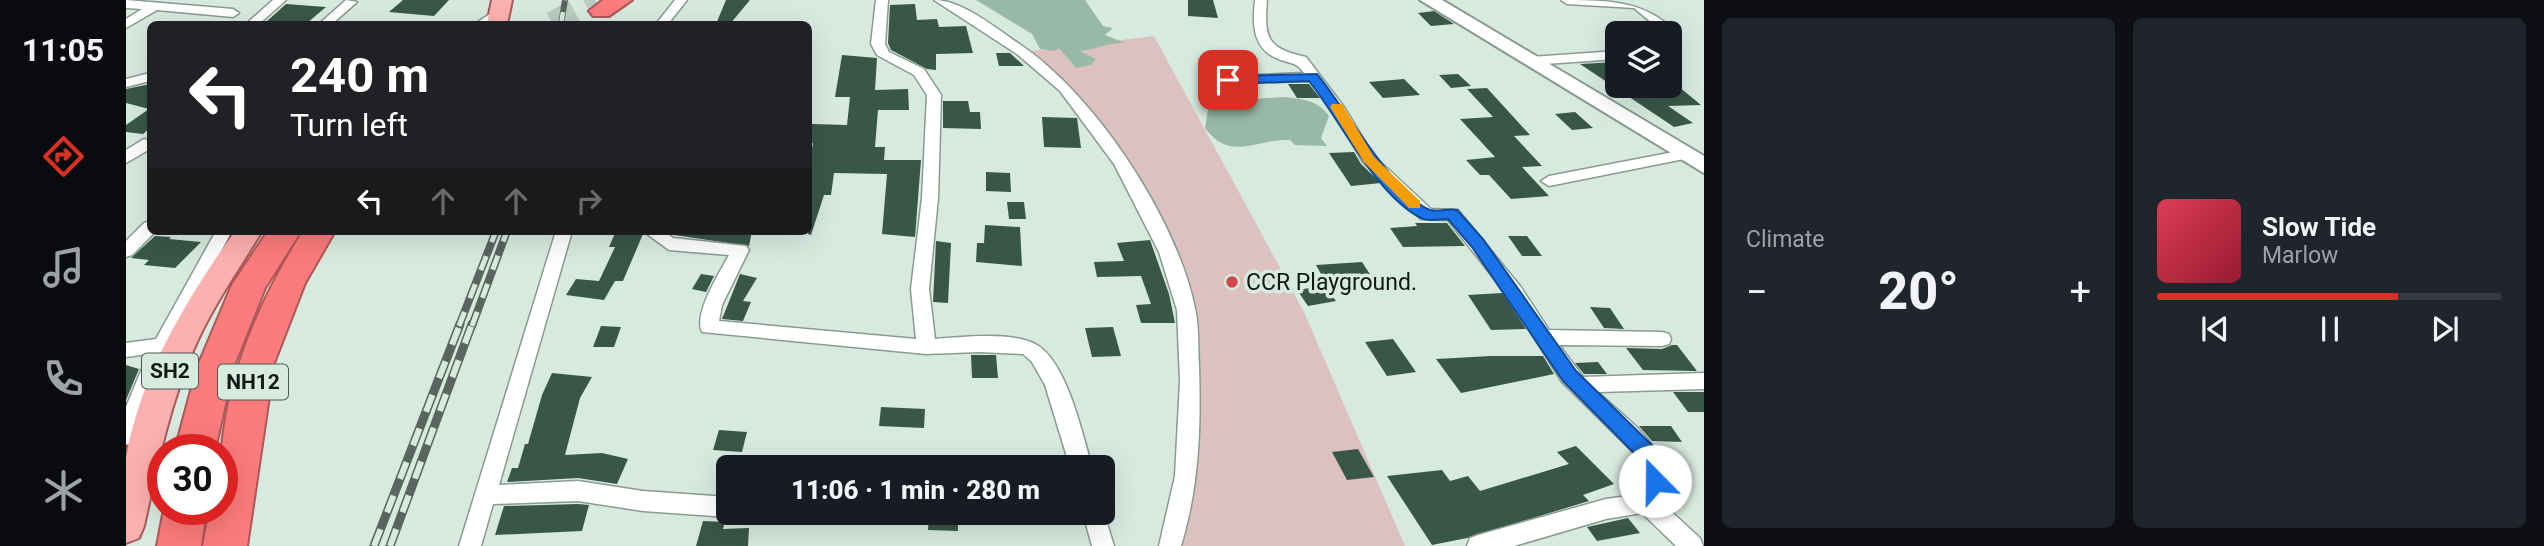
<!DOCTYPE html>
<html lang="en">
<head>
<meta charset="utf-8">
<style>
  body { margin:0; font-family:Roboto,sans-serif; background:#20242c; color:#f1f3f6; height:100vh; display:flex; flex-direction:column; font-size:26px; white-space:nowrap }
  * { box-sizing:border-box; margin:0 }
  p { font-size:23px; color:#9ea1a6 }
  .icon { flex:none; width:38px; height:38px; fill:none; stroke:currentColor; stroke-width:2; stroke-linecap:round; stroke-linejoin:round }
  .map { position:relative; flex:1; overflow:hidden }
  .sheet { display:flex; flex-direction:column; gap:18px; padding:18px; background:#0d0f14; width:840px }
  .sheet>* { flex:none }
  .guide { position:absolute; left:21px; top:21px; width:665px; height:214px; border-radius:10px; box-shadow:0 7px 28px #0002; background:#202124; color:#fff; overflow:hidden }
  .tools { position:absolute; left:1479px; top:21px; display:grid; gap:14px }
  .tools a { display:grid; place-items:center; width:77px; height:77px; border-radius:10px; background:#171b24; box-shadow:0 7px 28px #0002; font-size:35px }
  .speed { position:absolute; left:21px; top:434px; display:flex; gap:14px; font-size:35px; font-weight:700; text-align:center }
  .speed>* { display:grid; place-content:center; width:91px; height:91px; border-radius:50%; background:#171b24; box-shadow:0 7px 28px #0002; line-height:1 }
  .speed .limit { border:10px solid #d22; background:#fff; color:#111 }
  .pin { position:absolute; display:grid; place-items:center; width:60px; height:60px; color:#fff; margin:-30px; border-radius:14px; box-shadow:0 4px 10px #0006 }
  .me { position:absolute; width:77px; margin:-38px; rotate:338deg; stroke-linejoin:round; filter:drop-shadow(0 0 5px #0008) }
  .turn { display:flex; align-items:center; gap:24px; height:147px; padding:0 28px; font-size:32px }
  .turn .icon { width:91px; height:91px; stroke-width:2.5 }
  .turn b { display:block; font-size:49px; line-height:60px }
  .lanes { display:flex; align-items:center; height:66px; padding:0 28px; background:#0003; justify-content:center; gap:35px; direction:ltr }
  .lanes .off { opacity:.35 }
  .big { font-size:52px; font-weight:800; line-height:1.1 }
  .sheet .card { flex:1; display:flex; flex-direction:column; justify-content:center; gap:10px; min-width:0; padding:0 24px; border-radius:10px; background:#20242c }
  .song { display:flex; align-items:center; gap:21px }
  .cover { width:84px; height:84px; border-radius:10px; background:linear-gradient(135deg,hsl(350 70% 55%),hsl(350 70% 35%)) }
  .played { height:7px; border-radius:4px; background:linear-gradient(90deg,#d93025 70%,#363941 70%) }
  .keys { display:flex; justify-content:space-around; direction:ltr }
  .heat { display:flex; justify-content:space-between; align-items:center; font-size:38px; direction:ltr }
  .sheet .tiles { flex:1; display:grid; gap:18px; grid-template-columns:repeat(2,1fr) }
  .trip { position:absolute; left:590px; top:455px; width:399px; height:70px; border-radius:10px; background:#171b24; box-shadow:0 7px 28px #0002; font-weight:800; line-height:70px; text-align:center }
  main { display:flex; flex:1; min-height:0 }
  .dock { display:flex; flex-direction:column; width:126px; justify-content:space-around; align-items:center; background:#090b0e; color:#9ea1a6 }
  .dock .icon { width:49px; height:49px }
  .dock .current { color:#d93025 }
  .dock b { font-size:32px; color:#f1f3f6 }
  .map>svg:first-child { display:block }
</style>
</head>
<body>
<main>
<nav class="dock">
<b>11:05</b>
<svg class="icon current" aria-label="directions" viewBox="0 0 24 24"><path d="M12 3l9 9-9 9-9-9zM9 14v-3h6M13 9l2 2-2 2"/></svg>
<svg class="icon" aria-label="music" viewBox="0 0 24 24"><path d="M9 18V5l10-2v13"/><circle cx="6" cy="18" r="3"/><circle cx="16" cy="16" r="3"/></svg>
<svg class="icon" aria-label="phone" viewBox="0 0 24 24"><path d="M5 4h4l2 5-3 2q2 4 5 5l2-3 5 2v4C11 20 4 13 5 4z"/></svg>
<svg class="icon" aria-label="climate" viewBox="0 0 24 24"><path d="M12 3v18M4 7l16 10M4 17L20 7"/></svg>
</nav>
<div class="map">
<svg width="1578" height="546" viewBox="0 0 1578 546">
  <rect width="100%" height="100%" fill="#d7eae0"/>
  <!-- green -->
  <polygon fill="#dcc1bf" points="1028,36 1178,312 1279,546 1044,546 1055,514 1060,311 995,163 938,87 896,52"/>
  <!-- water -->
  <g fill="#98b9a7">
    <path d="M 850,0 L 959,0 L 977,26 L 987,28 L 979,35 L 999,43 C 983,42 971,49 954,51 L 970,59 L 965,65 L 950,68 L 933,48 L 929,51 L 914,49 L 906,34 Z"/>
    <path d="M 1158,97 C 1176,99 1192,100 1203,116 L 1195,138 L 1201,146 L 1169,145 L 1164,140 C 1131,138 1105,163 1079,128 L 1082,110 L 1113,100 Z"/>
  </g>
  <!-- building -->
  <g fill="#395748">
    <polygon points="277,0 323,0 308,16 263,12"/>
    <polygon points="600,0 624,0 604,24 590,24"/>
    <polygon points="1062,0 1087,0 1092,18 1062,16"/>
    <polygon points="160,4 200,7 181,23 140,22"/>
    <polygon points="789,4 791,20 811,19 813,27 840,26 847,53 810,54 810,70 801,69 765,50 762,43 764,5"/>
    <polygon points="1308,11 1328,24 1305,26 1292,13"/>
    <polygon points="870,53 884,53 898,66 873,66"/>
    <polygon points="716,55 751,58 749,90 782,89 783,110 752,110 749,147 759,147 758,160 795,160 789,237 756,234 761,174 708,173 705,195 698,195 685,235 682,234 682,172 687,143 682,143 682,137 686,124 721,125 724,97 709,97"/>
    <polygon points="1491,62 1491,86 1552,86 1575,105 1542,106 1567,123 1548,127 1454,64"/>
    <polygon points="1332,74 1345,86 1325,88 1313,75"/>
    <polygon points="1278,79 1294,95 1257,98 1243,82"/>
    <polygon points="24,84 24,128 17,134 0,132 0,125 23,109 0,103 0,89"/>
    <polygon points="1162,84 1183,84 1194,98 1171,98"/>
    <polygon points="1361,88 1404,135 1388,136 1416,166 1396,167 1423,196 1385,199 1363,175 1354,175 1340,160 1369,157 1334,119 1367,117 1341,89"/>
    <polygon points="817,101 842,101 844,112 854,112 855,129 817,128"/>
    <polygon points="1449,112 1467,128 1446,130 1429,114"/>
    <polygon points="916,117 951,118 955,148 918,147"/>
    <polygon points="1228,152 1235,164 1255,183 1225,186 1203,153"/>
    <polygon points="860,172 884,173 885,192 860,191"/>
    <polygon points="881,202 898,202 900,219 883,219"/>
    <polygon points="1289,223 1321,223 1339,246 1277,247 1264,228 1291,226"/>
    <polygon points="859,225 894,227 896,266 850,262 851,243 858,243"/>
    <polygon points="490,231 514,231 517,234 497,281 489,281 478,300 440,295 450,279 473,281 489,247 483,247"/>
    <polygon points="545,231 626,231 623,246 548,235"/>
    <polygon points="29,236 45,237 43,239 75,242 49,268 18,265 23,260 5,258"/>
    <polygon points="1382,236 1401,236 1416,256 1396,256"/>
    <polygon points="1024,240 1043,294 1049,323 1015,323 1010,305 1025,304 1015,276 971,277 968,262 998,261 991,243"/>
    <polygon points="810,241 825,243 822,303 807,302"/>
    <polygon points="1236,262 1247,279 1200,283 1190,265"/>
    <polygon points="575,274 588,276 580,292 566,289"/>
    <polygon points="614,274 631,278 617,301 625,302 617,321 596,319"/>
    <polygon points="1198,286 1210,301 1182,306 1171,290"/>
    <polygon points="1376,293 1380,298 1400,329 1365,330 1342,295"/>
    <polygon points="1464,307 1484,308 1498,329 1478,328"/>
    <polygon points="475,326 495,327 488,347 467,347"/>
    <polygon points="987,327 995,356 966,357 959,328"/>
    <polygon points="1267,339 1290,372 1261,376 1239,342"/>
    <polygon points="1546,345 1551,345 1571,371 1517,370 1500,348 1536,349"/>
    <polygon points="845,355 870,355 872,378 846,378"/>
    <polygon points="1365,356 1417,356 1428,374 1335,393 1310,359"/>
    <polygon points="1472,362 1481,374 1458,374 1449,363"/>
    <polygon points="0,365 13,369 0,400"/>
    <polygon points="426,373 466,377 454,398 439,455 476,453 502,459 491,484 452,478 381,482 386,468 392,468 399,444 402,444 416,395"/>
    <polygon points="1547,392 1578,392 1578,412 1562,412"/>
    <polygon points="755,407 799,409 798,428 753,426"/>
    <polygon points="1513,426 1545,426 1556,442 1526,441"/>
    <polygon points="593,430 621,432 616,452 587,450"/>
    <polygon points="1450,446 1488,484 1457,495 1463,501 1341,538 1306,545 1261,476 1316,470 1324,481 1342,476 1354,491 1443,464 1431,452"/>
    <polygon points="1232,449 1248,477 1221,480 1206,452"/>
    <polygon points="452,504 463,505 456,531 369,535 378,506"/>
    <polygon points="803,513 832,513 832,531 802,530"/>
    <polygon points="1502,518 1514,533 1471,541 1461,527"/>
    <polygon points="577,521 599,522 597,529 623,528 622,546 570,546"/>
  </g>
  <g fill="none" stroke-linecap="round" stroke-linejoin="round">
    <!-- highway-tunnel -->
    <polyline stroke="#b9cbc2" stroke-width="25" stroke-dasharray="25 13" stroke-linecap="butt" points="427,24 469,0"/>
    <!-- street casing -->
    <g stroke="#899b91" stroke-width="3">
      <g id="street">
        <polygon points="0,0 107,9 113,13 107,17 31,10 0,28 0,19 16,9 0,8"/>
        <polygon points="147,0 160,0 133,24 120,24"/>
        <polygon points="220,0 231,2 206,24 193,24"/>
        <polygon points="549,0 561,0 542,24 530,24"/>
        <path d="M 750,0 L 762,0 L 759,44 L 763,52 L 798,69 L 815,95 L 812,198 L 803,289 L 809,339 C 836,337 887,331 911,345 C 941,363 957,435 966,467 L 944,467 L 919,385 L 906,362 L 897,354 L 853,352 L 800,354 L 576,332 C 567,314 594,272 603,255 L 543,250 L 517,231 L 537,231 L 547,238 L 620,246 L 623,250 L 596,305 L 593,321 L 790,339 L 785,289 L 796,198 L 801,95 L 788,75 L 751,55 L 745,44 Z"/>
        <path d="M 808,0 C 836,0 868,27 892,43 C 969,94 1053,221 1070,313 C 1073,331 1072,349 1073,367 C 1075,428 1073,487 1055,546 L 1033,546 L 1049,476 L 1054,381 L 1051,310 L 1033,252 L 988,164 L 934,91 L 891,54 Z"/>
        <path d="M 1129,0 L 1141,0 C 1138,39 1141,48 1180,57 L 1218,107 L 1248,156 L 1305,209 L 1332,210 L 1394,286 L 1423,330 L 1536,332 L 1543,334 L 1545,339 L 1543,344 L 1536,346 L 1433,345 L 1457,377 L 1578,373 L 1578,389 L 1472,392 C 1511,429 1545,446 1537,504 L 1574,538 L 1577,546 L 1550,546 L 1516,513 L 1480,519 L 1388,546 L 1341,546 L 1344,538 L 1352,535 L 1480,499 L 1516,494 L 1518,481 L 1513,458 L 1436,382 L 1382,296 L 1322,220 L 1295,219 L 1237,162 L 1205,108 L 1184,81 L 1081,84 L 1081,78 L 1086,77 L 1178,73 C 1171,63 1167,64 1155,60 C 1127,51 1126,26 1129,0 Z"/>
        <path d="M 1435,0 C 1475,0 1514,0 1542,25 L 1532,28 L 1508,8 L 1441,4 Z"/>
        <polygon points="371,9 381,12 363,24 349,24"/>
        <polygon points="1491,51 1491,59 1405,65 1398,61 1405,57"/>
        <polygon points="24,73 24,81 0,87 0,79"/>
        <polygon points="18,139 24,141 24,149 0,163 0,150"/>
        <polygon points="1558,150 1566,155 1563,158 1423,186 1415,181 1423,176"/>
        <polygon points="24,221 24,231 30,231 6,255 0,257 0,241 18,223"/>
        <polygon points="90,231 106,231 52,331 7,442 0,445 0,407 22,354 0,357 0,343 30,339"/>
        <polygon points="430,231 446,231 373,485 452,481 517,491 602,497 602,513 610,514 602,517 517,511 452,501 367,504 355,546 333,546"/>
        <polygon points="976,507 988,546 966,546 957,513 976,513"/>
      </g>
    </g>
    <!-- secondary casing -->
    <g stroke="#899b91" stroke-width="4">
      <polygon id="secondary" points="1294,0 1316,0 1578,156 1578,173"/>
    </g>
    <!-- primary casing -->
    <g stroke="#aa5958" stroke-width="4">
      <g id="primary">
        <polygon points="366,0 386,0 381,24 361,24"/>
        <path d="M 109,231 L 136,231 C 112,271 85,308 67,351 C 43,407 31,467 18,526 L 13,538 L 0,543 C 0,515 0,484 0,457 C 15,374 61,298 109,231 Z"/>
      </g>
    </g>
    <!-- highway casing -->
    <g stroke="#aa5958" stroke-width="4">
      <g id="highway">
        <polygon points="477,0 506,0 483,16 467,16 463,11"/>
        <polygon points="142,231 175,231 139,288 107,368 89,450 49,450 71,368 106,285"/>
        <path d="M 177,231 L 209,231 L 179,283 L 148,363 L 121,546 L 77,546 L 84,509 L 96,509 C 96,489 94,465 96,446 C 104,367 136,297 177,231 Z"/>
        <polygon points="38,509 80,509 75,546 31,546"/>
      </g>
    </g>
    <!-- street -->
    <use href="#street" fill="#fff" fill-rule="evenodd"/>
    <!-- secondary -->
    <use href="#secondary" fill="#fff" fill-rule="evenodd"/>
    <!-- primary -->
    <use href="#primary" fill="#fdb0b0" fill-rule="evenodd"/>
    <!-- highway -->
    <use href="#highway" fill="#fc7b7c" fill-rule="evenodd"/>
    <!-- rail-far2 casing -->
    <g stroke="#5a655f" stroke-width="6">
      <polyline id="rail-far2" points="435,24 439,0"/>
    </g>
    <!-- rail-far1 casing -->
    <g stroke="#5a655f" stroke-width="8">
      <g id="rail-far1">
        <polyline points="333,326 370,231"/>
        <polyline points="346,326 381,231"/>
      </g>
    </g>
    <!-- rail casing -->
    <g stroke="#5a655f" stroke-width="9">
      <g id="rail">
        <polyline points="248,546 334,324"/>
        <polyline points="264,546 346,324"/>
      </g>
    </g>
    <!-- rail-far2 -->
    <use href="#rail-far2" stroke="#d7eae0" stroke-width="4.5" stroke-dasharray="12" stroke-linecap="butt"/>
    <!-- rail-far1 -->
    <use href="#rail-far1" stroke="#d7eae0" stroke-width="5" stroke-dasharray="15" stroke-linecap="butt"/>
    <!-- rail -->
    <use href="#rail" stroke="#d7eae0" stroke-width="6" stroke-dasharray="18" stroke-linecap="butt"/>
  </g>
  <!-- route -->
  <path fill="#1a73e8" stroke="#114b97" stroke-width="2" d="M 1191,74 C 1215,103 1273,200 1304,210 C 1313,212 1323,208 1331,210 L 1357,239 L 1450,371 L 1529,448 L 1539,481 L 1536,487 L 1529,489 L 1522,487 L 1513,458 L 1437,381 L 1346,247 L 1322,219 C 1314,219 1302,222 1295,218 C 1250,195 1215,121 1183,81 L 1102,84 L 1096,80 L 1102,76 Z"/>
  <!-- slow -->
  <polygon fill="#f59e0b" points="1206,104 1216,104 1248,157 1294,201 1294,208 1283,208 1238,162 1204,107"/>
  <!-- markers -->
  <circle fill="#d5454d" stroke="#d7eae0" stroke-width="2.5" cx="1106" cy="282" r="7"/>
  <g text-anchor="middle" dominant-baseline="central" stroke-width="7" stroke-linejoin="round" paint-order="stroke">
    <!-- shield labels -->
    <g fill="#d7eae0" stroke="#4d5852" stroke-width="2">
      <rect x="16" y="353.5" width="56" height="35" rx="5"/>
      <rect x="92" y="364.5" width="70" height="35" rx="5"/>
    </g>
    <g font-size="21" font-weight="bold" fill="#121915">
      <text x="44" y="371">SH2</text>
      <text x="127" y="382">NH12</text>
    </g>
    <!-- poi labels -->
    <g font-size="23" fill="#121915" stroke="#d7eae0" text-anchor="start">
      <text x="1120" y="282">CCR Playground.</text>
    </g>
  </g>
</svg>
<div class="tools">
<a><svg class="icon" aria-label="layers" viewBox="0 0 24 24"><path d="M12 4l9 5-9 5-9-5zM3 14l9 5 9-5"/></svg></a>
</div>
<div class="speed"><div class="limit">30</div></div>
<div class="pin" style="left:1102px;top:80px;background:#d93025"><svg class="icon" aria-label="arrive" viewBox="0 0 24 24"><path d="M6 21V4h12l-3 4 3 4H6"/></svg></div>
<svg class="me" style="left:1529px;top:481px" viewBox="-20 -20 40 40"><circle r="19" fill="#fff"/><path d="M0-13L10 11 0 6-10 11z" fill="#1a73e8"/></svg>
<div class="trip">11:06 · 1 min · 280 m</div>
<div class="guide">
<div class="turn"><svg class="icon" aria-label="left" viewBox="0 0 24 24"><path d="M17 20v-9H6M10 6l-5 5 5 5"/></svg><div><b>240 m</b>Turn left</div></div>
<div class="lanes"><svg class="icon" aria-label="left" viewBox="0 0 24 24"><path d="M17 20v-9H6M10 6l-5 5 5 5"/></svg><svg class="icon off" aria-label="ahead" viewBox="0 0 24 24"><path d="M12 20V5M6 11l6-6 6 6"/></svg><svg class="icon off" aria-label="ahead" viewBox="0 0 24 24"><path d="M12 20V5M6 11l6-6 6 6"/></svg><svg class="icon off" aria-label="right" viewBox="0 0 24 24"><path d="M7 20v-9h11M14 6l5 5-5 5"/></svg></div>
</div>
</div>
<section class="sheet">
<div class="tiles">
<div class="card"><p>Climate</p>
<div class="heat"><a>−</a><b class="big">20°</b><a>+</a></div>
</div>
<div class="card">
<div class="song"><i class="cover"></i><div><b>Slow Tide</b><p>Marlow</p></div></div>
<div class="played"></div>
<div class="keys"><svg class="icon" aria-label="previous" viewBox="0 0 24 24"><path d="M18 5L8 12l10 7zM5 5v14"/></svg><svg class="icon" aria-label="pause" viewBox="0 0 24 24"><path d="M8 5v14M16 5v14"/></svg><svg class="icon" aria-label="next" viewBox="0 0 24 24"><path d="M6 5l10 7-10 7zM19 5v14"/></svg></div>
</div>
</div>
</section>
</main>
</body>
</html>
